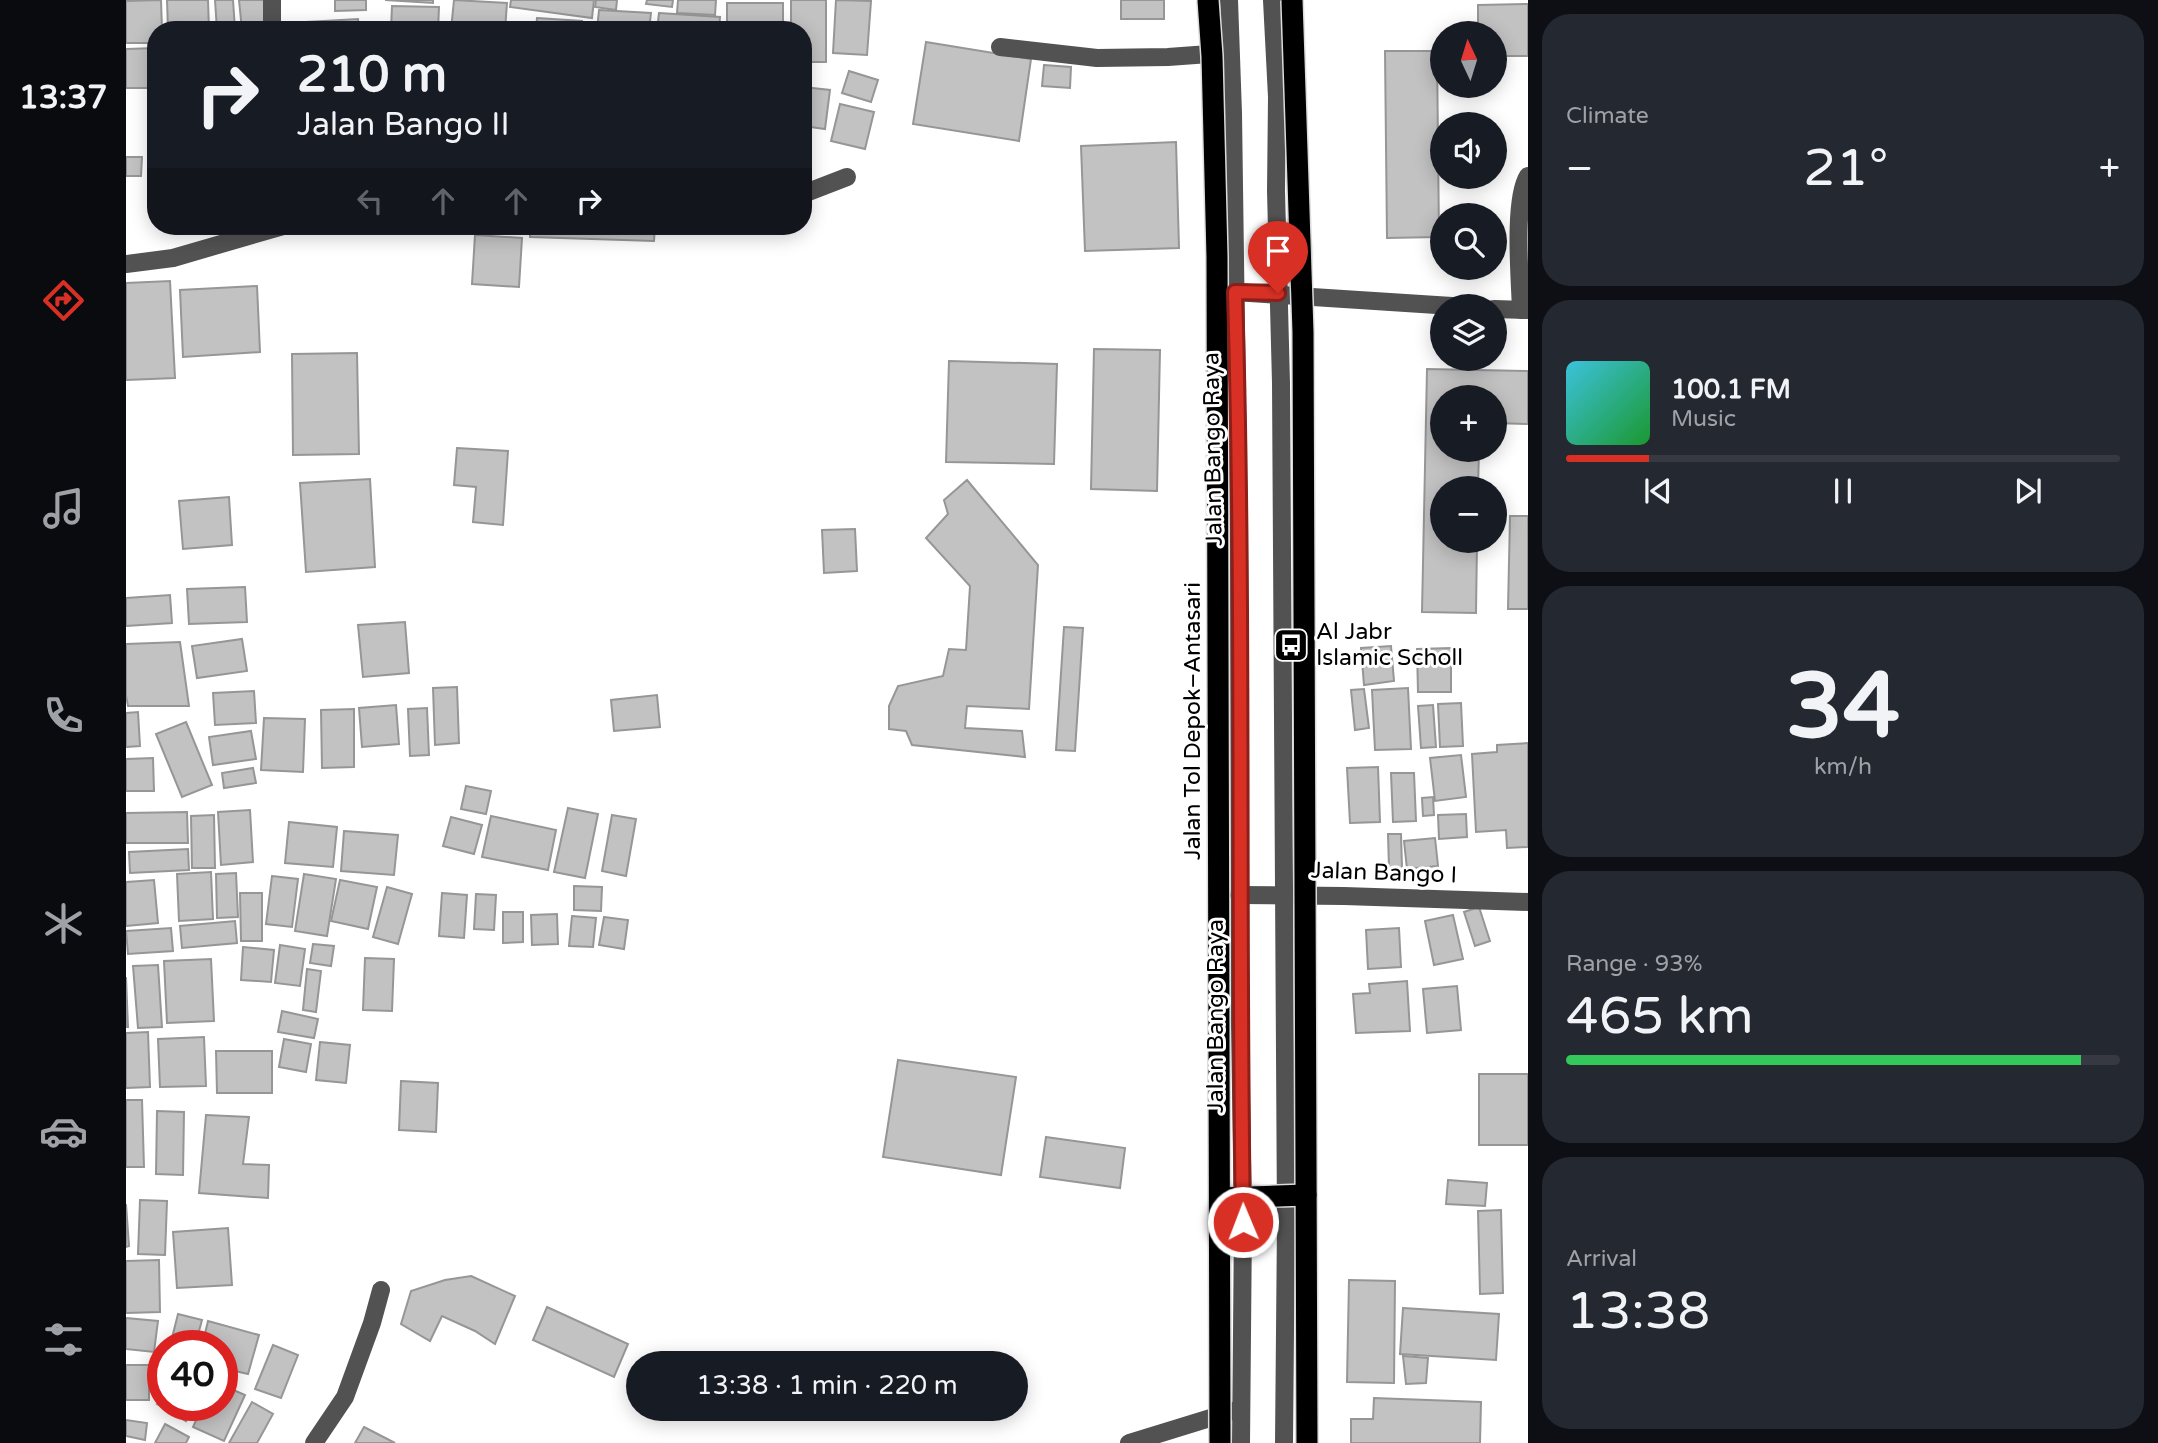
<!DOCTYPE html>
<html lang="en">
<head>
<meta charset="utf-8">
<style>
  body { margin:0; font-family:"Varela Round",sans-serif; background:#242831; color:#f1f3f6; height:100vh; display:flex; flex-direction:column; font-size:26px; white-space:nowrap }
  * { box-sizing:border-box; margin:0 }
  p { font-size:23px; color:#9ea1a6 }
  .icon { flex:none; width:38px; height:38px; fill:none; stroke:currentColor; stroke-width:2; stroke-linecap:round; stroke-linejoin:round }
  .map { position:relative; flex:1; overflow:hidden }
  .side { display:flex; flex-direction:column; gap:14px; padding:14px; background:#0d0f14; width:630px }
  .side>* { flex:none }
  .banner { position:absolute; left:21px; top:21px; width:665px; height:214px; border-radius:28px; box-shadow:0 4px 18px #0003; background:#171b24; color:#f1f3f6; overflow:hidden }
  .needle { width:46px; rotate:356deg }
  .tools { position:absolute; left:1304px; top:21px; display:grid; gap:14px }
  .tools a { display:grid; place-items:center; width:77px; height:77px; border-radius:50%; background:#171b24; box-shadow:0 4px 18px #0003; font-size:35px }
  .speed { position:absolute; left:21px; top:1330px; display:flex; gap:14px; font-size:35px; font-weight:700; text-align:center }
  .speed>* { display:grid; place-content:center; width:91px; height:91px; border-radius:50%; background:#171b24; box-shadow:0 4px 18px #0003; line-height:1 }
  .speed .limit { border:10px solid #d22; background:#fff; color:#111 }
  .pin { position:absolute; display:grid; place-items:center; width:60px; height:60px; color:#fff; margin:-72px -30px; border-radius:50% 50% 50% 0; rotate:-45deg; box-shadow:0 0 7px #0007 }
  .pin .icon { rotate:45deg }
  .me { position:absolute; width:77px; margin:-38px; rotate:359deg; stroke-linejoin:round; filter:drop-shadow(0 0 5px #0008) }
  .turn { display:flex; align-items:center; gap:24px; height:147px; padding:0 35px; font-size:32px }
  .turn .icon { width:91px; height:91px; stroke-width:2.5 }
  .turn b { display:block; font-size:49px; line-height:60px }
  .lanes { display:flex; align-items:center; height:66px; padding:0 35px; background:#0003; justify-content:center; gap:35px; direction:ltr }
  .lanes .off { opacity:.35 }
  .big { font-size:52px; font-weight:600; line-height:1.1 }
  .side .card { flex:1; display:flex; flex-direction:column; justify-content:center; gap:10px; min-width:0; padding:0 24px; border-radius:28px; background:#242831 }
  .side .dial { align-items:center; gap:0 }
  .dial b { font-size:91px; line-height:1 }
  .song { display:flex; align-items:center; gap:21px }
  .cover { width:84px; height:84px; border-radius:10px; background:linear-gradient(135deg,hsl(190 70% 55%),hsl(130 70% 35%)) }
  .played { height:7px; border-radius:4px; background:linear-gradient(90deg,#d93025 15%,#363941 15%) }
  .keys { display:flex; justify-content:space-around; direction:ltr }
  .heat { display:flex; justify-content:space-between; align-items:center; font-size:38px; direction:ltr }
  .charge { height:10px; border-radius:5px; background:linear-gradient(90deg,#34c759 93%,#363941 0) }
  .trip { position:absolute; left:500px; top:1351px; width:402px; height:70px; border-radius:35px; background:#171b24; box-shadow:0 4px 18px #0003; font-weight:600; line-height:70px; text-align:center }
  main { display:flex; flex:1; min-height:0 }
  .dock { display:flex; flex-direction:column; width:126px; justify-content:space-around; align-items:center; background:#090b0e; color:#9ea1a6 }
  .dock .icon { width:49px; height:49px }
  .dock .on { color:#d93025 }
  .dock b { font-size:32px; color:#f1f3f6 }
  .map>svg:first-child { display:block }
</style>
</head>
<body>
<main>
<nav class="dock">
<b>13:37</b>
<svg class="icon on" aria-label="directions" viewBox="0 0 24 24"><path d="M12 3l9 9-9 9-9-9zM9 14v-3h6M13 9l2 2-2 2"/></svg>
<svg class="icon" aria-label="music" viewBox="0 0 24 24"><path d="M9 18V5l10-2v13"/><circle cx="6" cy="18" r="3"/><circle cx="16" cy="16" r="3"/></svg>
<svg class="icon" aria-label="phone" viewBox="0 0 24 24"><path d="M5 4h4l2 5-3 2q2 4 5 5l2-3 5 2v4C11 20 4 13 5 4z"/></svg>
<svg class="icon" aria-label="climate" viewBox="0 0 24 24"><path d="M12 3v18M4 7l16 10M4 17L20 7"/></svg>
<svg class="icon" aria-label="car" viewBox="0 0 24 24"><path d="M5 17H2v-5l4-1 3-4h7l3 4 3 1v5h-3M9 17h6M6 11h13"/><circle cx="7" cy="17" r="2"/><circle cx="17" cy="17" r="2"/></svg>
<svg class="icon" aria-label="filters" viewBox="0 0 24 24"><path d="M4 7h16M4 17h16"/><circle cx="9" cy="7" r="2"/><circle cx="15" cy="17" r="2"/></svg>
</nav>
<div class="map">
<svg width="1402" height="1443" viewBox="0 0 1402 1443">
  <rect width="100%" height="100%" fill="#fff"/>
  <!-- building -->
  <g fill="#c2c2c2" stroke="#969696" stroke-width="2">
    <polygon points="35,0 36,30 30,30 30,43 0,43 0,1"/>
    <polygon points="41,0 82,0 83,30 42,30"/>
    <polygon points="89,0 107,0 109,30 91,30"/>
    <polygon points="113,0 138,0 140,30 116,30"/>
    <polygon points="209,0 240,0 240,10 209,11"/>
    <polygon points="259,0 307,0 307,3"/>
    <polygon points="328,0 381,3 379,30 325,30"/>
    <polygon points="385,0 468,0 466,18 384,7"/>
    <polygon points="470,0 491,0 490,10 469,7"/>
    <polygon points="521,0 547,0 546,7 520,4"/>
    <polygon points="552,0 590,0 589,15 551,13"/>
    <polygon points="665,0 700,0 700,62 677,62 677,30 665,30"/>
    <polygon points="710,0 745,1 741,55 707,53"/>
    <rect x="995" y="0" width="43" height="19"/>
    <rect x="601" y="3" width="56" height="27"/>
    <polygon points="1402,4 1402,56 1368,56 1368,33 1352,33 1352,5"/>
    <polygon points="266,6 313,7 312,30 265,30"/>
    <polygon points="473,10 525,13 523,30 471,30"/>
    <polygon points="533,13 594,17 593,30 531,30"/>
    <polygon points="411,18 456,21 455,30 410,30"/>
    <polygon points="232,19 233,30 163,30 163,23"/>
    <polygon points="800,42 905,59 893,141 787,124"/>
    <polygon points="30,48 30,88 0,88 0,49"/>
    <polygon points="1259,51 1311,51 1313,237 1261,238"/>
    <polygon points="918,65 945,67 944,88 916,86"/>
    <polygon points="723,71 752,80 745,102 716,93"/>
    <polygon points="677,87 704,90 699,129 677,126"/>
    <polygon points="22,94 30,94 30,184 23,184"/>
    <polygon points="714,104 748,112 739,149 705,141"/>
    <polygon points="1050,142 1053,248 959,251 955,146"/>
    <polygon points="0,157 16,157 15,176 0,176"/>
    <polygon points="404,226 529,226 528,241 404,237"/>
    <polygon points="349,235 396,238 393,287 346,284"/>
    <polygon points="44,281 49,378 0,380 0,283"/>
    <polygon points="131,286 134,352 57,357 54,290"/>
    <polygon points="968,349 1034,350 1031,491 965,489"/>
    <polygon points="231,353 233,454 167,455 166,354"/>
    <polygon points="823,361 931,364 928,464 820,462"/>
    <polygon points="1301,369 1402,371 1402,424 1368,423 1368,397 1316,397 1316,450 1353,450 1352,488 1316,488 1316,541 1351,541 1350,613 1296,612"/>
    <polygon points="331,448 382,451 377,525 347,522 350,487 328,485"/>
    <polygon points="244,479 249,567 180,572 174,483"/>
    <polygon points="841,480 912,565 903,709 841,706 839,728 896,731 899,757 786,745 780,731 763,729 763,706 772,686 817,676 823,649 840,650 844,586 800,538 822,514 818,500"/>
    <polygon points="103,497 106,545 57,549 53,501"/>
    <polygon points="1384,516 1402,516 1402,609 1382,609"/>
    <polygon points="729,529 731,571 698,573 696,530"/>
    <polygon points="119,587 121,622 63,624 61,589"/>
    <polygon points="44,595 46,623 0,626 0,598"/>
    <polygon points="279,622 283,673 237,677 232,625"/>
    <polygon points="938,627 957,628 949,751 930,750"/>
    <polygon points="116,639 121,671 71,678 66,646"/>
    <polygon points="54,642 63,706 2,706 0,696 0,644"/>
    <polygon points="1265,646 1268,681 1238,685 1235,648"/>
    <polygon points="1325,648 1325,692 1292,692 1291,649"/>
    <polygon points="331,687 333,743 309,745 307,688"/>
    <polygon points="1282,688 1285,749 1249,750 1246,690"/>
    <polygon points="1238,689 1243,728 1229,730 1225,690"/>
    <polygon points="128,691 130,723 89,725 87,693"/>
    <polygon points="531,695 534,727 488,731 485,700"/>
    <polygon points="1335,703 1337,746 1314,747 1312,704"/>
    <polygon points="270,705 273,744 236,747 233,708"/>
    <polygon points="1307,705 1310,747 1295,748 1292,706"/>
    <polygon points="301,708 303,755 284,756 282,709"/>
    <polygon points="228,709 228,767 196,768 195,710"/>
    <polygon points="12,712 14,746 0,747 0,713"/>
    <polygon points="138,718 179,719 177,772 135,770"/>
    <polygon points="60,722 86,785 56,797 30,734"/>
    <polygon points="125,731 130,759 87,765 83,737"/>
    <polygon points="1402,743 1402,847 1381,848 1380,830 1350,832 1346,754 1371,752 1371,745"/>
    <polygon points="1335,755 1340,797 1309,801 1304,758"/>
    <polygon points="27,758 28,791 0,791 0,759"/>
    <polygon points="1252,767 1254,822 1224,823 1221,768"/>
    <polygon points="127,768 130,783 98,788 96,773"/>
    <polygon points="1265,773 1288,773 1290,821 1267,822"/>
    <polygon points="340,786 365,791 360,814 335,809"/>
    <polygon points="1307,797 1308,815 1297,816 1296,798"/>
    <polygon points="442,808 472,814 459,878 428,872"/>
    <polygon points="124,810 127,862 95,865 92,812"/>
    <polygon points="61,812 62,843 0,843 0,813"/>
    <polygon points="1340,814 1341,837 1313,839 1312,815"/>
    <polygon points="88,815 89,868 66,868 65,816"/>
    <polygon points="486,815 510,819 500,876 476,871"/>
    <polygon points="365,816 430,830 422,870 356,857"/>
    <polygon points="325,817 356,825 348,854 317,846"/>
    <polygon points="163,822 211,827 207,867 159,863"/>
    <polygon points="218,831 272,835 268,875 215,871"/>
    <polygon points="1262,834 1275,834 1276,868 1263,868"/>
    <polygon points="1309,838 1312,866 1281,869 1278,841"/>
    <polygon points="62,849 63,870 4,873 3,852"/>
    <polygon points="85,872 87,919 53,921 51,874"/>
    <polygon points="110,873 112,917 91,918 90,874"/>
    <polygon points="178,874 210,879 201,936 169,931"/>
    <polygon points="146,876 172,879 166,927 140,924"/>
    <polygon points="28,880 32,923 0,926 0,882"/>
    <polygon points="214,880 251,887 242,929 205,921"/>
    <polygon points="448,886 476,887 475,911 448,910"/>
    <polygon points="261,887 286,894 272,944 247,937"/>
    <polygon points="114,893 136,893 136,941 115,941"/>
    <polygon points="316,893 341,895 338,938 313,936"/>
    <polygon points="350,894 370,895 368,930 348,929"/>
    <polygon points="1353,907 1364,941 1349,946 1338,912"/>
    <polygon points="377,912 397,912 397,942 377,943"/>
    <polygon points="431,914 432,944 406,945 405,915"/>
    <polygon points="1327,915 1337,959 1308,965 1299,921"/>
    <polygon points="446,916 470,918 467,947 443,946"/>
    <polygon points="478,917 502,920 498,949 473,945"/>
    <polygon points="109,921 111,943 56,948 54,926"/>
    <polygon points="45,928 47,951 2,954 0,931"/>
    <polygon points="1273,928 1275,967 1242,969 1240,930"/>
    <polygon points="187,944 208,946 205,966 184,963"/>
    <polygon points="154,945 179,949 174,986 149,983"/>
    <polygon points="117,947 148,950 145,982 115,980"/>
    <polygon points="239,958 268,959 266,1011 237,1010"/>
    <polygon points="85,959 88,1021 41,1023 38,961"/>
    <polygon points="32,965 36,1027 12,1028 7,966"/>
    <polygon points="181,969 195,971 190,1012 177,1010"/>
    <polygon points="0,977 2,1027 0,1027"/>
    <polygon points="1281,981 1284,1031 1230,1033 1227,994 1244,993 1243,984"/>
    <polygon points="1331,986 1335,1030 1301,1033 1297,989"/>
    <polygon points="156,1011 192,1019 188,1038 152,1032"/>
    <polygon points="22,1032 24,1087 0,1088 0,1033"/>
    <polygon points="78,1037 80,1086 34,1087 32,1039"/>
    <polygon points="158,1039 185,1044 180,1072 153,1067"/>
    <polygon points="194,1042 224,1045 220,1083 190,1080"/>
    <polygon points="90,1051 146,1051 146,1093 91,1093"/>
    <polygon points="772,1060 890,1077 875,1175 757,1157"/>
    <rect x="1353" y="1074" width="49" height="71"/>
    <polygon points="275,1081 312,1083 310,1132 273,1130"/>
    <polygon points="0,1100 16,1100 18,1167 0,1167"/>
    <polygon points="31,1111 58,1112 57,1175 30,1174"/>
    <polygon points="80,1115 123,1117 117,1164 143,1165 142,1198 73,1193"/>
    <polygon points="920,1137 999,1148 994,1188 914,1177"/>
    <polygon points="1322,1180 1361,1183 1359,1206 1320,1204"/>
    <polygon points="14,1200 41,1201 39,1255 12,1254"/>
    <polygon points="0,1204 3,1246 0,1247"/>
    <polygon points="1375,1210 1377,1293 1354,1294 1352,1211"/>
    <polygon points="102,1228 106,1285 51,1288 47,1232"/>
    <polygon points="33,1260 34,1312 0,1313 0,1261"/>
    <polygon points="345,1276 389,1296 369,1344 349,1331 316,1316 304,1341 275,1324 285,1291 319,1280"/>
    <polygon points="1223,1280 1269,1281 1268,1383 1221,1382"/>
    <polygon points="421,1307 502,1344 488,1377 407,1340"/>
    <polygon points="1277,1308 1373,1314 1370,1360 1274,1354"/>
    <polygon points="52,1314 76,1320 69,1346 44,1346"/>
    <polygon points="0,1318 32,1321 28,1352 0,1349"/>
    <polygon points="82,1321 133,1335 122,1374 96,1368 96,1346 76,1346"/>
    <polygon points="147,1345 172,1355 155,1398 129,1389"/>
    <polygon points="1277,1356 1302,1358 1300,1383 1280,1384"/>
    <rect x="0" y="1365" width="23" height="35"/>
    <polygon points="96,1385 119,1395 98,1441 67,1427 77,1405 96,1405"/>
    <polygon points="37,1395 37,1405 69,1405 60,1421 31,1404"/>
    <polygon points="1248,1398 1355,1402 1354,1443 1225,1443 1225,1419 1247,1419"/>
    <polygon points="126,1402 147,1414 131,1443 103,1443"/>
    <polygon points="0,1420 21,1423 19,1440 0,1436"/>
    <polygon points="39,1424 63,1437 60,1443 29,1443"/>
    <polygon points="238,1427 269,1443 229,1443"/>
  </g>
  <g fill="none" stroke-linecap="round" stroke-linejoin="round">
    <!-- minor -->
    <g stroke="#525252" stroke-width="18">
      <polyline points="1103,0 1107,113 1113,550 1114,1025 1117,1222 1115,1443"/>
      <polyline points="1146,0 1151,97 1150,191 1155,383 1160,1221 1158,1443"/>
      <polyline points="146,30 146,0"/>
      <polyline points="874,47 971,58 1042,57 1097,53"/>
      <polyline points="677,194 721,177"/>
      <polyline points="0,264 47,258 157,226"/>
      <polyline points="1109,292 1326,306"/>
      <polyline points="1368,309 1402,310"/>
      <path d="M 1395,310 C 1394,280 1387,199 1402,176"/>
      <polyline points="1113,895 1218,896 1402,902"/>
      <polyline points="1117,1222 1160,1221"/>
      <polyline points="188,1443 219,1397 246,1323 255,1290"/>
      <polyline points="1003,1443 1107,1411"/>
    </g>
    <!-- highway-bridge casing -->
    <g stroke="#dbdbdb" stroke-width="24" stroke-linecap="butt">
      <g id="highway-bridge">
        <polyline points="1082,0 1086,56 1091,257 1094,1443"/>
        <polyline points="1166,0 1177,332 1181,1443"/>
        <polyline points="1095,1198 1180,1195"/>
      </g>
    </g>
    <!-- highway-bridge -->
    <use href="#highway-bridge" stroke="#000" stroke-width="21"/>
  </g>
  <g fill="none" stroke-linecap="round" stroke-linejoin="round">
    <!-- route casing -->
    <g stroke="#8d1f18" stroke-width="18">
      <path id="route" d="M 1117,1222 C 1112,912 1118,601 1109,292 L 1152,293"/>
    </g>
    <!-- route -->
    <use href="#route" stroke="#d93025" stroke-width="12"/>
  </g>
  <!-- icons -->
  <defs>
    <g id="bus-square" transform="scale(1.75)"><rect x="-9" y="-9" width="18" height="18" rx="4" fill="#000" stroke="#fff"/><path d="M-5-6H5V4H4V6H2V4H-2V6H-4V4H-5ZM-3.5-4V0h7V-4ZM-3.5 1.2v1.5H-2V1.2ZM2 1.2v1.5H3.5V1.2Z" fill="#fff"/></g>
  </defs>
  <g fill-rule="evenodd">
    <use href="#bus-square" x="1165" y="645"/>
  </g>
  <g text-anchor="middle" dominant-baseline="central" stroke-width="6" stroke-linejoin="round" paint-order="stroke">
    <!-- street labels -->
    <g font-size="23" fill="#000" stroke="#fff">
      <text transform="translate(1087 449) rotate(-91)">Jalan Bango Raya</text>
      <text transform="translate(1067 721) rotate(-90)">Jalan Tol Depok–Antasari</text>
      <text transform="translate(1258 873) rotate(2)">Jalan Bango I</text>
      <text transform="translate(1090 1016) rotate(-90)">Jalan Bango Raya</text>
    </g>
    <!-- poi labels -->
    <g font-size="23" fill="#000" stroke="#fff" text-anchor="start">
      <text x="1190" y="632">Al Jabr<tspan x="1190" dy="26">Islamic Scholl</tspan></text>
    </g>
  </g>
</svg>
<div class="tools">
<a><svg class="needle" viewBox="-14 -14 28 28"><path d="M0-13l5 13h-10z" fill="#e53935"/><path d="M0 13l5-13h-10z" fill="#9ea1a6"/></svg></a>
<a><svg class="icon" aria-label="sound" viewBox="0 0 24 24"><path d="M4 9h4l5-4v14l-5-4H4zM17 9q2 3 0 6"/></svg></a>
<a><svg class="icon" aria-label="search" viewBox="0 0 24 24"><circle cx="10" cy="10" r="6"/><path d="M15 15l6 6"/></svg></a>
<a><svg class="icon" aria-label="layers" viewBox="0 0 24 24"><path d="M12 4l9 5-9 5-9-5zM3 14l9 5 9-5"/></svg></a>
<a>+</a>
<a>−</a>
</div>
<div class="speed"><div class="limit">40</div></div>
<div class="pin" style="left:1152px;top:293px;background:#d93025"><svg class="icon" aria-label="arrive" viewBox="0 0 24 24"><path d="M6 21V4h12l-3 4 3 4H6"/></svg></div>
<svg class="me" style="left:1117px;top:1222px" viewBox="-20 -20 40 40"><circle r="17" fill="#d93025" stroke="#fff" stroke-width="3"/><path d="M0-11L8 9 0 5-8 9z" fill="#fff"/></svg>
<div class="trip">13:38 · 1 min · 220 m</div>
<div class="banner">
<div class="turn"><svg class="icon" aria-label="right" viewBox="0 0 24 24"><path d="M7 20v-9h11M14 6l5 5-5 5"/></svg><div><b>210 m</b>Jalan Bango II</div></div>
<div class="lanes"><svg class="icon off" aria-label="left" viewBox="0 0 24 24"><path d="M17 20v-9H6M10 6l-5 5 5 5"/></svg><svg class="icon off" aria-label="ahead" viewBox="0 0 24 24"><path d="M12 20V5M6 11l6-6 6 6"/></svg><svg class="icon off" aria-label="ahead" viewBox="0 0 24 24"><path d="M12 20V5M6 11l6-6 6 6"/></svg><svg class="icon" aria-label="right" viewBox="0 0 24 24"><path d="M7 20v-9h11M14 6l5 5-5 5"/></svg></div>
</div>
</div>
<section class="side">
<div class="card"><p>Climate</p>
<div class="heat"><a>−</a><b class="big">21°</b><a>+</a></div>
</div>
<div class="card">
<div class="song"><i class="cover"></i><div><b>100.1 FM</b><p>Music</p></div></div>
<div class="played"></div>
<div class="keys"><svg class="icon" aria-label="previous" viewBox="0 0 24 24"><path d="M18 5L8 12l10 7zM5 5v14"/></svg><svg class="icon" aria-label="pause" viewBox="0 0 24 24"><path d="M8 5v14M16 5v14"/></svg><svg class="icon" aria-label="next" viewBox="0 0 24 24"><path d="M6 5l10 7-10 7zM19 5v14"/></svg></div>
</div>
<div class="card dial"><b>34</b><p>km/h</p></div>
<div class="card"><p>Range · 93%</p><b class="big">465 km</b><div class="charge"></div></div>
<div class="card"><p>Arrival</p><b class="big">13:38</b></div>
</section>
</main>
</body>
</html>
